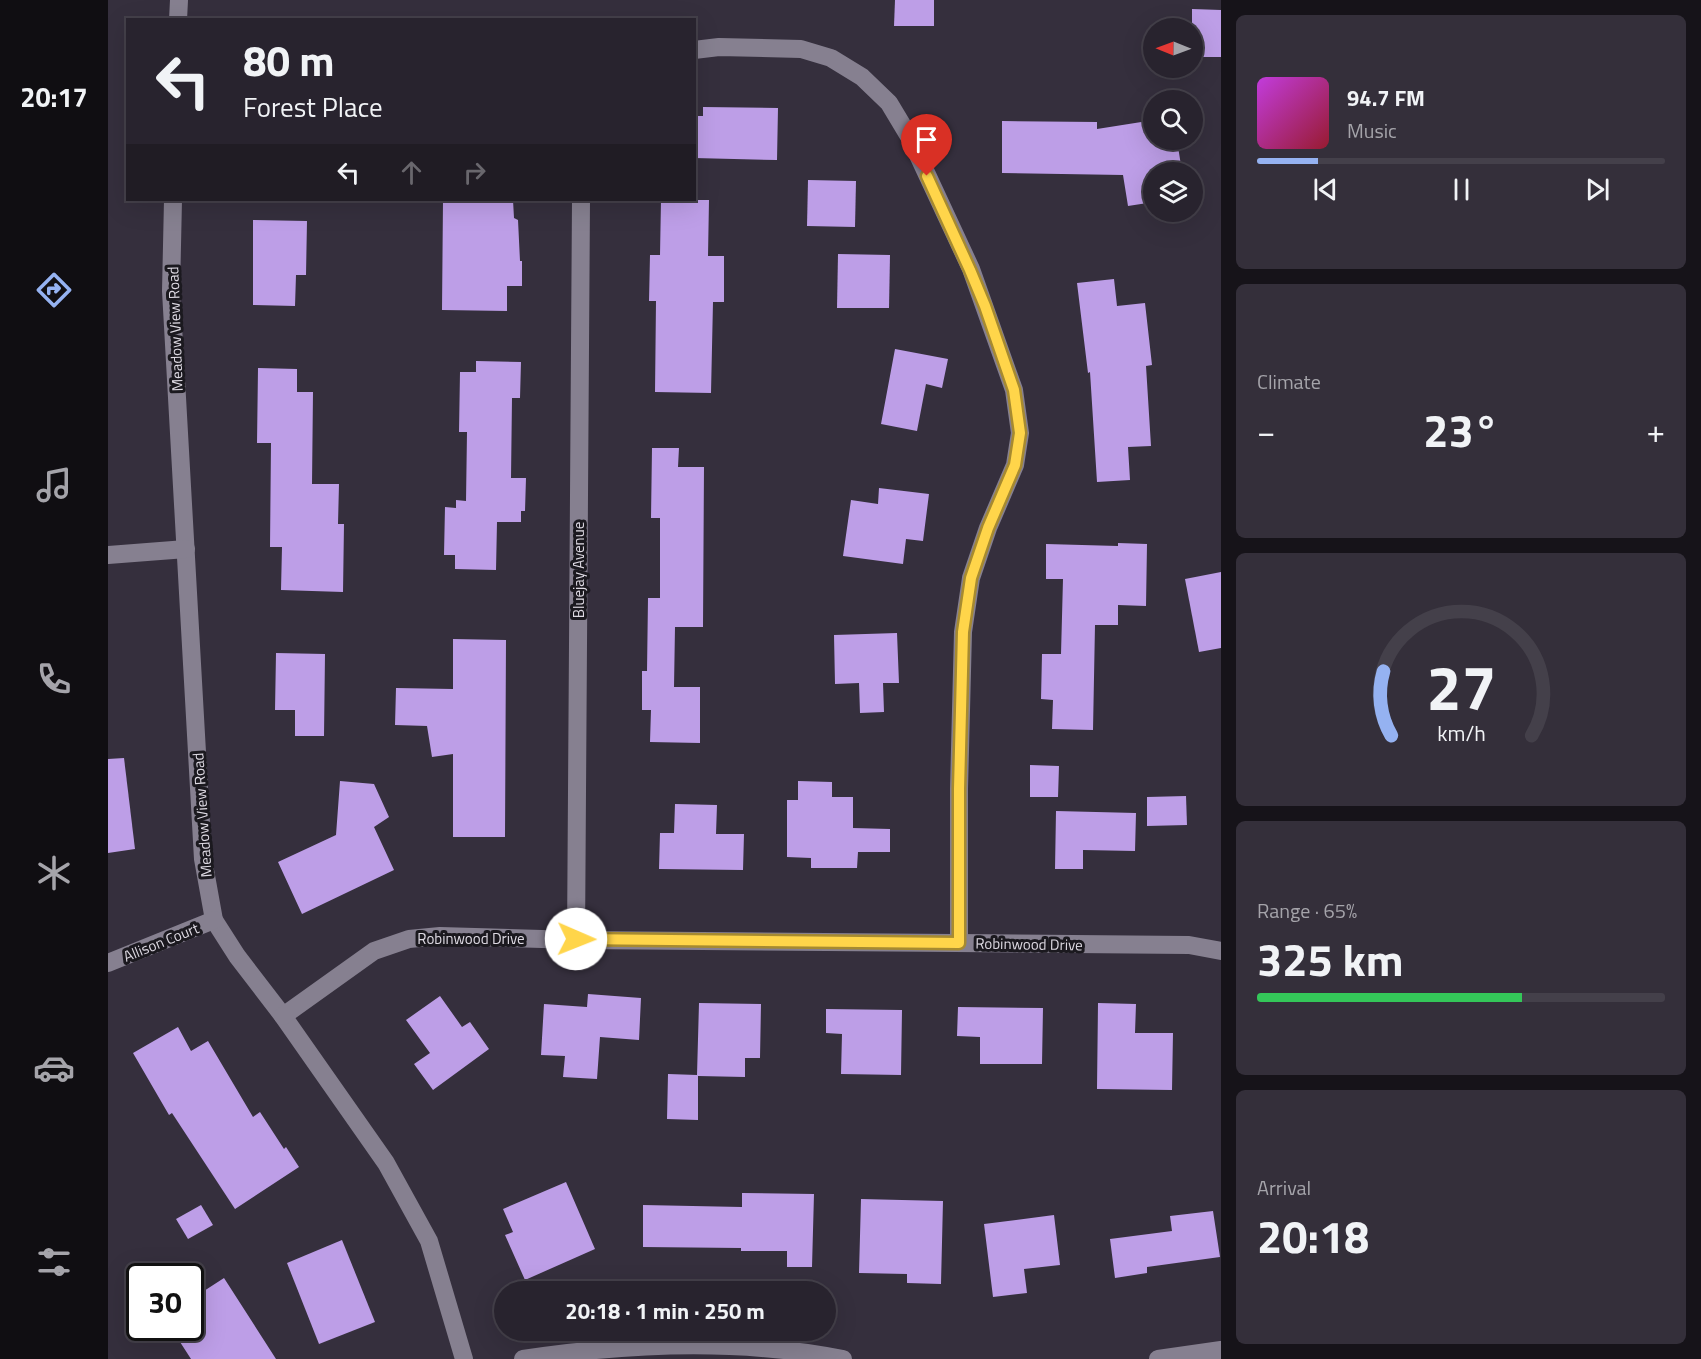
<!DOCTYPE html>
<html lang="en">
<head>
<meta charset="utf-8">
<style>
  body { margin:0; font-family:"Titillium Web",sans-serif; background:#342f3a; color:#f1f3f6; height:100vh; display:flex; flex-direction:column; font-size:22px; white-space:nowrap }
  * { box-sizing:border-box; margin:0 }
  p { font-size:20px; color:#a5a4aa }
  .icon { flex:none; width:33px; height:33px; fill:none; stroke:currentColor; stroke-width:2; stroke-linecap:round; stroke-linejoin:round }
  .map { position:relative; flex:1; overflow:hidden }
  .panel { display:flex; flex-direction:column; gap:15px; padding:15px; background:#161319; width:480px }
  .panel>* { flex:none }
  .banner { position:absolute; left:18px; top:18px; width:570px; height:183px; border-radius:0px; box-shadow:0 6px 24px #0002,0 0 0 2px #44404a; background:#28232e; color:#f1f3f6; overflow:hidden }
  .needle { width:39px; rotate:271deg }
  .fabs { position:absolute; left:1035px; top:18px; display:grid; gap:12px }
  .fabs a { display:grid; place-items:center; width:60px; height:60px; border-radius:50%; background:#28232e; box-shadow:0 6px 24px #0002,0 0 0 2px #44404a; font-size:30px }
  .speed { position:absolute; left:18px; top:1263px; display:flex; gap:12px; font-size:30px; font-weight:700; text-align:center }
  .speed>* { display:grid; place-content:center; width:78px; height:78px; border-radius:50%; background:#28232e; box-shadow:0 6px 24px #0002,0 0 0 2px #44404a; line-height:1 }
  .speed .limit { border:3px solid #111; border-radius:9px; background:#fff; color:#111 }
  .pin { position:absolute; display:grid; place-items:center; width:51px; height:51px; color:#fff; margin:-62px -26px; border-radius:50% 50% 50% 0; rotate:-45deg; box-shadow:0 0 6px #0007 }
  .pin .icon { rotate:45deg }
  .me { position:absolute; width:66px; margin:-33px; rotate:91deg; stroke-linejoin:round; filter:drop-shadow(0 0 4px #0008) }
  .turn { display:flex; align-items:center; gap:21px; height:126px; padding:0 18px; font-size:27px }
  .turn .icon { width:78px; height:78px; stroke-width:2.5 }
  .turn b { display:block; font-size:42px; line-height:51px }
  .lanes { display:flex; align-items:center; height:57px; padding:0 18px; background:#0003; justify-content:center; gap:30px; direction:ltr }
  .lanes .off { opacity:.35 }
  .big { font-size:45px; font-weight:700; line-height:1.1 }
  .panel .widget { flex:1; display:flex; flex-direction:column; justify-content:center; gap:9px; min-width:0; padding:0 21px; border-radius:9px; background:#342f3a }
  .panel .dial { align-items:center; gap:0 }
  .dial svg { height:156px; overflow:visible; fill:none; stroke:#44404a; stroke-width:7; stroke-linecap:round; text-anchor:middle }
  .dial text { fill:#f1f3f6; stroke:none }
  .song { display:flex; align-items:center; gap:18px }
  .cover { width:72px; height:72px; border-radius:9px; background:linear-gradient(135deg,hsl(290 70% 55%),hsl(350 70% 35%)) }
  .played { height:6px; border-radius:3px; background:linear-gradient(90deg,#95b2f1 15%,#44404a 15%) }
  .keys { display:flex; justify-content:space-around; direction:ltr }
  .heat { display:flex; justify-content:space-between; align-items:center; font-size:33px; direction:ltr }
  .charge { height:9px; border-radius:4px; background:linear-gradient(90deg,#34c759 65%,#44404a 0) }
  .trip { position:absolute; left:386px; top:1281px; width:342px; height:60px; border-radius:30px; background:#28232e; box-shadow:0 6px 24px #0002,0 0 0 2px #44404a; font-weight:700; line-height:60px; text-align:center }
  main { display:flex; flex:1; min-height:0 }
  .menu { display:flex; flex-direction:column; width:108px; justify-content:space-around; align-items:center; background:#100e12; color:#a5a4aa }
  .menu .icon { width:42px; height:42px }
  .menu .current { color:#95b2f1 }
  .menu b { font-size:27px; color:#f1f3f6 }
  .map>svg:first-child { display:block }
</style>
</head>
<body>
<main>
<nav class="menu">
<b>20:17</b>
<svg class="icon current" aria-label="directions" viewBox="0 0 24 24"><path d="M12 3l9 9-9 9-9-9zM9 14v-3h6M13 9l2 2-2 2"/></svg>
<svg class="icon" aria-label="music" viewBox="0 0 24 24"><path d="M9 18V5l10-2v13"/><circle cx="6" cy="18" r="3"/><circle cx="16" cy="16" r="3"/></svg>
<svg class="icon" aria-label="phone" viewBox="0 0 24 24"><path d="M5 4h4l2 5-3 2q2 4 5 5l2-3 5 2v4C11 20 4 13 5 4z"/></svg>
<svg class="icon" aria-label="climate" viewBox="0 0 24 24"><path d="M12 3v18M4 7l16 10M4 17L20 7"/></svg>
<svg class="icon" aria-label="car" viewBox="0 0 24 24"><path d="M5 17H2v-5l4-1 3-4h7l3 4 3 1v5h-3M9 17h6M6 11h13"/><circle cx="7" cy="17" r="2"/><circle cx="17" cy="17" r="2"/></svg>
<svg class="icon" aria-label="filters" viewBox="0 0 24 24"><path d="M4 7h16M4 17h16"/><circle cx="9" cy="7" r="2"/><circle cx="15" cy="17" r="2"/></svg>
</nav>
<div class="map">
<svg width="1113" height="1359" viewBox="0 0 1113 1359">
  <rect width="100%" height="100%" fill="#352f3d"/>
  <!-- building -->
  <g fill="#bd9ee7">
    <polygon points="787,0 826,0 826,26 786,26"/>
    <polygon points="1084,9 1113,10 1113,57 1084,57"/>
    <polygon points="595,107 670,108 669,160 586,158 586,116 595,116"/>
    <polygon points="1046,120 1046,140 1069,140 1074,172 1046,172 1046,202 1020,206 1015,175 894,173 894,121 989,122 989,129"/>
    <polygon points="700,180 748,181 747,227 699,226"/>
    <polygon points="335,200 405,200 406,218 410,220 412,261 414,261 414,286 399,286 399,311 334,310"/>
    <polygon points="553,200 601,200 600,256 616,256 616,302 605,302 603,393 547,392 548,301 541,301 542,255 552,255"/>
    <polygon points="145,220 199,221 198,275 188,275 187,306 145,305"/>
    <polygon points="730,254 782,255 781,308 729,308"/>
    <polygon points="1006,279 1009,306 1037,303 1044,365 1038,366 1043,446 1020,447 1022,480 989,482 982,372 980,373 969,283"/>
    <polygon points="787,349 840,359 834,388 818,384 809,431 773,424"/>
    <polygon points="368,361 413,362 412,398 404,398 403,478 418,478 417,511 413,511 413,522 389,522 388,570 347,569 347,555 336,555 337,507 348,508 348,500 358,501 359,432 351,432 352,372 368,372"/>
    <polygon points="150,368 189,369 189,392 205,392 204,484 231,484 230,524 236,524 235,592 173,590 174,547 162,547 163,443 149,443"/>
    <polygon points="544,448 571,448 570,467 596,467 595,627 567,627 566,687 592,687 592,743 542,742 543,710 534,710 534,671 539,671 540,598 552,598 552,518 543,518"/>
    <polygon points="771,488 821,494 815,541 798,539 795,564 735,556 743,500 770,504"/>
    <polygon points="1010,543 1039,544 1038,606 1010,605 1010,625 987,625 985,730 944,729 945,700 933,699 934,654 953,654 955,579 938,579 938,544 1010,546"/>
    <polygon points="1113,572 1113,648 1091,652 1077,579"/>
    <polygon points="789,633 791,683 775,683 776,712 752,713 751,683 727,684 726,635"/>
    <polygon points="345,639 398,640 397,837 345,837 345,754 324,757 319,726 287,725 288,688 345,689"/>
    <polygon points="168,653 217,654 216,736 187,736 187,710 167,710"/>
    <polygon points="16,758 27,849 0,853 0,759"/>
    <polygon points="922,765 951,766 950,797 922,797"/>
    <polygon points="232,781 266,784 281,817 266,827 286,870 194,914 170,862 228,835"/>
    <polygon points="690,781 724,782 724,797 745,797 745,828 782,829 782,852 750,852 749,868 703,868 703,858 679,857 679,800 690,800"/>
    <polygon points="1078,796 1079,825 1039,826 1039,797"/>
    <polygon points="567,804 609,805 608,834 636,834 635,870 551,869 552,833 566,833"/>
    <polygon points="948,811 1028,813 1027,851 975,850 975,869 947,869"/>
    <polygon points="480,994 533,998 531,1040 492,1037 489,1079 455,1077 457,1056 433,1055 436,1004 479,1007"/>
    <polygon points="332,996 354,1027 362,1022 381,1049 325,1090 306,1064 322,1053 298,1020"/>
    <polygon points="591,1003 653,1004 652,1058 637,1058 637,1077 590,1076 590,1120 559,1119 560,1074 589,1075"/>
    <polygon points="990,1003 1028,1004 1027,1033 1065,1033 1064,1090 989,1089"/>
    <polygon points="850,1007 935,1008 934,1064 872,1064 872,1037 849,1036"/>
    <polygon points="718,1009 794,1010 793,1075 733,1074 734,1034 718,1033"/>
    <polygon points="70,1027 83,1051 100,1041 145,1117 152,1112 176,1149 178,1147 191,1167 127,1209 64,1113 61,1115 25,1053"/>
    <polygon points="458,1182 487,1249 417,1280 397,1235 405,1232 395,1209"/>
    <polygon points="634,1193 706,1194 704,1267 679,1267 679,1251 633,1251 633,1248 535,1247 535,1205 634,1207"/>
    <polygon points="753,1199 835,1201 833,1284 799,1283 799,1274 751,1273"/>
    <polygon points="93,1205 105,1225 80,1239 68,1219"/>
    <polygon points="1105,1211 1112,1257 1039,1267 1039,1273 1007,1278 1002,1239 1064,1231 1062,1216"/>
    <polygon points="946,1215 952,1265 916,1269 919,1293 885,1297 876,1224"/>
    <polygon points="234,1240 267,1322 211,1344 179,1263"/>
    <polygon points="116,1278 168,1359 83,1359 63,1328 82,1328 82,1300"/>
  </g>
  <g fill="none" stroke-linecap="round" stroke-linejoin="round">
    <!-- minor -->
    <g stroke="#868090" stroke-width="18">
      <polyline points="70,20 71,0"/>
      <polyline points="586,50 611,47 693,49 723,58 754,77 781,103 802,138 863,269 906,390 912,433 907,465 880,528 863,578 855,632 851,789 851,943"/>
      <polyline points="65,200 63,291 95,859 106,920 129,956 175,1016 278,1163 321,1241 356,1359"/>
      <polyline points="0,555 78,549"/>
      <polyline points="468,940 473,200"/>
      <polyline points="0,963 106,920"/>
      <polyline points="175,1016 266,951 301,939 332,936 468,940 1081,945 1113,951"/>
      <path d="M 415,1359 C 521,1343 629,1338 735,1359"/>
      <polyline points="1050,1359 1113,1350"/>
    </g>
  </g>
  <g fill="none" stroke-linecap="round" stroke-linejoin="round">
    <!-- route casing -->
    <g stroke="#a68a30" stroke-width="15">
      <polyline id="route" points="468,939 851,943 851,789 855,632 863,578 880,528 907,465 912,433 906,390 877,306 862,270 819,176"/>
    </g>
    <!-- route -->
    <use href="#route" stroke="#ffd54a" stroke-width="10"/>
  </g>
  <g text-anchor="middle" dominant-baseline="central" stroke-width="6" stroke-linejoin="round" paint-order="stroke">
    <!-- street labels -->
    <g font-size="15" fill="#dedae3" stroke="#1b191f">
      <text transform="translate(67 329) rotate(-92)">Meadow View Road</text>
      <text transform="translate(470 570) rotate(-90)">Bluejay Avenue</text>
      <text transform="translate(94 815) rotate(-94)">Meadow View Road</text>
      <text x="363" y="938">Robinwood Drive</text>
      <text transform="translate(53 942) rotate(-22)">Allison Court</text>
      <text transform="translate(921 944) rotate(1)">Robinwood Drive</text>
    </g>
  </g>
</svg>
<div class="fabs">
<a><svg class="needle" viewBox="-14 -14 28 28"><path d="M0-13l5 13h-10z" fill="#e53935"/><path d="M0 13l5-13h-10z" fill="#a5a4aa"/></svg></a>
<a><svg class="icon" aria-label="search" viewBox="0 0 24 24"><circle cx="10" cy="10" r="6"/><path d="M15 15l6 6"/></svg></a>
<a><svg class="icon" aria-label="layers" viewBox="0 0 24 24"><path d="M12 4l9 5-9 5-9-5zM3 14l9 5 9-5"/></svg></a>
</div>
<div class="speed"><div class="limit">30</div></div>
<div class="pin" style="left:819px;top:176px;background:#d93025"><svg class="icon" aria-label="arrive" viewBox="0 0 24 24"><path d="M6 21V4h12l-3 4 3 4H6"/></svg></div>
<svg class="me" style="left:468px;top:939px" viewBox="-20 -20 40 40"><circle r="19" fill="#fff"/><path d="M0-13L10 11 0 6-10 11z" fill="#ffd54a"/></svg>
<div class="trip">20:18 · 1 min · 250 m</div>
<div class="banner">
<div class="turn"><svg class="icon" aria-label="left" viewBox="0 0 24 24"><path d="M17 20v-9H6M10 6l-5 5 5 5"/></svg><div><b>80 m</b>Forest Place</div></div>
<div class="lanes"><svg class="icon" aria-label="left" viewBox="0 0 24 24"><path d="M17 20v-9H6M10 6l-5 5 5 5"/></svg><svg class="icon off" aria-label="ahead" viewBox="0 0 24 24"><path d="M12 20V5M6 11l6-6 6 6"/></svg><svg class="icon off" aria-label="right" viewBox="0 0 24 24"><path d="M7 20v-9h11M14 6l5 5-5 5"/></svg></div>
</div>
</div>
<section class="panel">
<div class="widget">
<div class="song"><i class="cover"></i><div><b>94.7 FM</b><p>Music</p></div></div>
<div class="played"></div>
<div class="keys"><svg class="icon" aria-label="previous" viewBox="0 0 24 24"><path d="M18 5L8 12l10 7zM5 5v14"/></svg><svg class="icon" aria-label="pause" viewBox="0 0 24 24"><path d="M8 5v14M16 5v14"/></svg><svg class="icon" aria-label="next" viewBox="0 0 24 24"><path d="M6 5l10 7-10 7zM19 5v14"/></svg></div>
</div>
<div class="widget"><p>Climate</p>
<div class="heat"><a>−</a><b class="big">23°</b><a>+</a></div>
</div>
<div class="widget dial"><svg viewBox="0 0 100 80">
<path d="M14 69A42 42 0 1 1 86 69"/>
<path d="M14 69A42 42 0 0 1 10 36" stroke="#95b2f1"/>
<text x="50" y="56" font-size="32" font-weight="700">27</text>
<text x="50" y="72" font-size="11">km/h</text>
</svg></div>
<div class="widget"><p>Range · 65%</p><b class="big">325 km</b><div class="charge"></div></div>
<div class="widget"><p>Arrival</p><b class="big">20:18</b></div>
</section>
</main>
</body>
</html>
